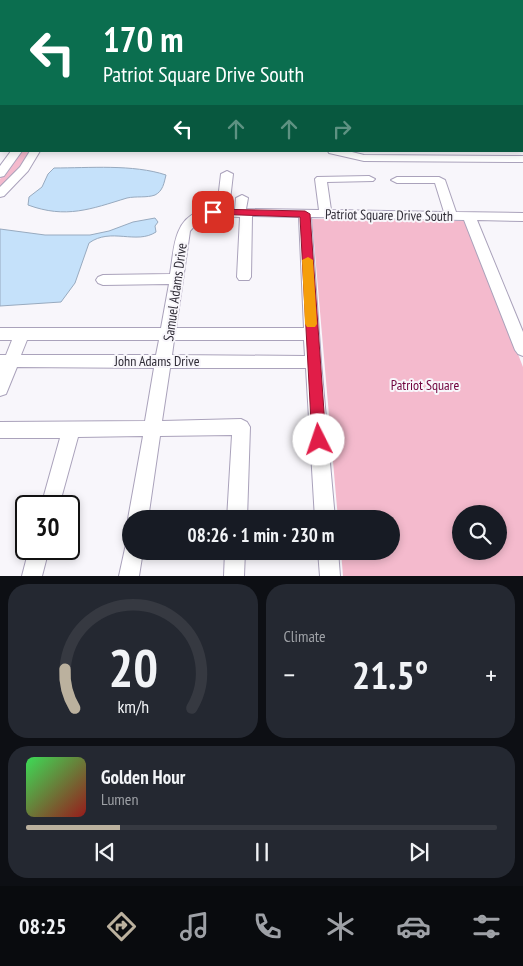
<!DOCTYPE html>
<html lang="en">
<head>
<meta charset="utf-8">
<style>
  body { margin:0; font-family:"PT Sans Narrow",sans-serif; background:#242831; color:#f1f3f6; height:100vh; display:flex; flex-direction:column; font-size:19px; white-space:nowrap }
  * { box-sizing:border-box; margin:0 }
  p { font-size:16px; color:#9ea1a6 }
  .icon { flex:none; width:28px; height:28px; fill:none; stroke:currentColor; stroke-width:2; stroke-linecap:round; stroke-linejoin:round }
  .map { position:relative; height:576px; overflow:hidden }
  .side { display:flex; flex-direction:column; gap:8px; padding:8px; background:#0d0f14; flex:1 }
  .side>* { flex:none }
  .guide { position:absolute; left:0px; top:0px; width:524px; height:152px; box-shadow:0 2px 8px #0003; background:#0b6e4f; color:#fff; overflow:hidden }
  .controls { position:absolute; left:452px; top:505px; display:grid; gap:10px }
  .controls a { display:grid; place-items:center; width:55px; height:55px; border-radius:50%; background:#171b24; box-shadow:0 2px 8px #0003; font-size:25px }
  .speed { position:absolute; left:15px; top:495px; display:flex; gap:10px; font-size:25px; font-weight:700; text-align:center }
  .speed>* { display:grid; place-content:center; width:65px; height:65px; border-radius:50%; background:#171b24; box-shadow:0 2px 8px #0003; line-height:1 }
  .speed .limit { border:2px solid #111; border-radius:8px; background:#fff; color:#111 }
  .pin { position:absolute; display:grid; place-items:center; width:42px; height:42px; color:#fff; margin:-21px; border-radius:10px; box-shadow:0 2px 8px #0006 }
  .me { position:absolute; width:55px; margin:-28px; rotate:356deg; stroke-linejoin:round; filter:drop-shadow(0 0 4px #0008) }
  .turn { display:flex; align-items:center; gap:18px; height:105px; padding:0 20px; font-size:22px }
  .turn .icon { width:65px; height:65px; stroke-width:2.5 }
  .turn b { display:block; font-size:35px; line-height:42px }
  .lanes { display:flex; align-items:center; height:48px; padding:0 20px; background:#0003; justify-content:center; gap:25px; direction:ltr }
  .lanes .off { opacity:.35 }
  .big { font-size:38px; font-weight:700; line-height:1.1 }
  .side .tile { flex:1; display:flex; flex-direction:column; justify-content:center; gap:8px; min-width:0; padding:0 18px; border-radius:20px; background:#242831 }
  .side .dial { align-items:center; gap:0 }
  .dial svg { height:130px; overflow:visible; fill:none; stroke:#363941; stroke-width:7; stroke-linecap:round; text-anchor:middle }
  .dial text { fill:#f1f3f6; stroke:none }
  .song { display:flex; align-items:center; gap:15px }
  .cover { width:60px; height:60px; border-radius:8px; background:linear-gradient(135deg,hsl(130 70% 55%),hsl(0 70% 35%)) }
  .played { height:5px; border-radius:2px; background:linear-gradient(90deg,#bbb19e 20%,#363941 20%) }
  .keys { display:flex; justify-content:space-around; direction:ltr }
  .heat { display:flex; justify-content:space-between; align-items:center; font-size:28px; direction:ltr }
  .side .tiles { flex:1; display:grid; gap:8px; grid-template-columns:1fr 1fr }
  .tile:last-child { grid-column:span 2 }
  .trip { position:absolute; left:122px; top:510px; width:278px; height:50px; border-radius:25px; background:#171b24; box-shadow:0 2px 8px #0003; font-weight:700; line-height:50px; text-align:center }
  .dock { display:flex; height:80px; justify-content:space-around; align-items:center; background:#090b0e; color:#9ea1a6 }
  .dock .icon { width:35px; height:35px }
  .dock .current { color:#bbb19e }
  .dock b { font-size:22px; color:#f1f3f6 }
  .map>svg:first-child { display:block }
</style>
</head>
<body>
<div class="map">
<svg width="523" height="576" viewBox="0 0 523 576">
  <rect width="100%" height="100%" fill="#f8f6fb"/>
  <!-- green -->
  <g fill="#f4bacd" fill-rule="evenodd">
    <polygon points="21,151 32,151 0,191 0,179"/>
    <path d="M 312,219 L 466,221 L 523,367 L 523,576 L 343,576 L 341,551 L 391,551 L 391,519 L 338,519 ZM 461,514 L 499,514 L 499,551 L 461,551 Z"/>
  </g>
  <!-- water -->
  <g fill="#c5e1fa" stroke="#98aabf">
    <path d="M 54,168 C 89,168 133,164 166,175 C 164,183 163,191 155,195 C 147,198 136,196 127,198 C 91,209 66,219 28,205 L 29,197 L 42,187 L 48,174 Z"/>
    <path d="M 155,218 L 158,222 L 155,226 L 156,232 C 136,245 111,227 89,243 L 75,283 L 61,302 L 0,306 L 0,229 L 45,235 L 90,235 L 109,231 L 133,222 Z"/>
  </g>
  <g fill="none" stroke-linecap="round" stroke-linejoin="round">
    <!-- minor casing -->
    <g stroke="#aaa2bb" stroke-width="2">
      <g id="minor">
        <rect x="407" y="0" width="6" height="1"/>
        <rect x="522" y="37" width="1" height="4"/>
        <rect x="522" y="61" width="1" height="6"/>
        <polygon points="1,78 1,84 0,85 0,79"/>
        <rect x="522" y="128" width="1" height="8"/>
        <polygon points="11,151 22,151 4,176 0,177 0,166"/>
        <polygon points="30,151 40,151 28,171 4,196 0,197 0,187 20,167"/>
        <polygon points="328,151 348,151 364,155 523,156 523,162 364,161 329,153"/>
        <path d="M 227,171 L 233,174 L 229,209 L 235,209 L 236,198 L 242,195 L 248,198 L 246,209 L 319,210 L 315,179 L 317,177 L 369,176 L 375,179 L 373,181 L 327,182 L 331,210 L 444,212 L 435,183 L 397,183 L 391,180 L 397,177 L 439,177 L 445,180 L 456,212 L 523,213 L 523,221 L 477,220 L 523,332 L 523,356 L 518,354 L 515,350 L 464,220 L 311,217 L 321,362 L 335,519 L 315,519 L 306,368 L 170,368 L 162,421 L 241,419 L 247,422 L 250,427 L 247,519 L 227,519 L 232,435 L 160,436 L 148,519 L 131,519 L 131,526 L 128,519 L 143,436 L 78,437 L 59,506 L 41,506 L 60,438 L 0,438 L 0,422 L 145,421 L 154,368 L 17,367 L 6,394 L 0,396 L 0,355 L 6,355 L 12,340 L 0,340 L 0,328 L 161,328 L 169,284 L 103,285 L 98,283 L 96,280 L 98,277 L 103,275 L 170,274 C 174,252 173,221 198,212 L 201,197 L 209,197 L 210,209 L 217,208 L 221,174 ZM 213,216 L 240,217 L 237,277 L 239,280 L 249,280 L 251,277 L 252,216 L 299,217 L 304,328 L 176,328 L 190,231 L 200,220 ZM 27,340 L 159,340 L 156,355 L 21,355 ZM 174,340 L 304,340 L 305,356 L 172,355 Z"/>
        <polygon points="131,542 131,551 143,551 139,576 119,576 126,544"/>
        <polygon points="29,549 49,549 42,576 22,576"/>
        <polygon points="225,551 245,551 244,576 224,576"/>
        <polygon points="318,551 338,551 340,576 320,576"/>
      </g>
    </g>
    <!-- major casing -->
    <g stroke="#6371b8" stroke-width="2">
      <polygon id="major" points="516,0 523,0 523,3 522,1"/>
    </g>
    <!-- minor -->
    <use href="#minor" fill="#fff" fill-rule="evenodd"/>
    <!-- major -->
    <use href="#major" fill="#b3c1fe" fill-rule="evenodd"/>
  </g>
  <!-- route -->
  <polygon fill="#e11d48" stroke="#92132f" points="213,209 305,211 310,214 326,440 324,445 319,447 314,445 312,440 300,217 210,214 208,212"/>
  <!-- slow -->
  <polygon fill="#f59e0b" points="308,257 313,260 317,324 315,327 307,327 305,324 302,260"/>
  <g text-anchor="middle" dominant-baseline="central" stroke-width="4" stroke-linejoin="round" paint-order="stroke">
    <!-- street labels -->
    <g font-size="14" fill="#2e2b35" stroke="#f8f6fb">
      <text transform="translate(389 215) rotate(1)">Patriot Square Drive South</text>
      <text transform="translate(175 292) rotate(-82)">Samuel Adams Drive</text>
      <text x="157" y="361">John Adams Drive</text>
    </g>
    <!-- park labels -->
    <g font-size="14" fill="#6f013c" stroke="#f8f6fb">
      <text x="425" y="385">Patriot Square</text>
    </g>
  </g>
</svg>
<div class="controls">
<a><svg class="icon" aria-label="search" viewBox="0 0 24 24"><circle cx="10" cy="10" r="6"/><path d="M15 15l6 6"/></svg></a>
</div>
<div class="speed"><div class="limit">30</div></div>
<div class="pin" style="left:213px;top:212px;background:#d93025"><svg class="icon" aria-label="arrive" viewBox="0 0 24 24"><path d="M6 21V4h12l-3 4 3 4H6"/></svg></div>
<svg class="me" style="left:319px;top:440px" viewBox="-20 -20 40 40"><circle r="19" fill="#fff"/><path d="M0-13L10 11 0 6-10 11z" fill="#e11d48"/></svg>
<div class="trip">08:26 · 1 min · 230 m</div>
<div class="guide">
<div class="turn"><svg class="icon" aria-label="left" viewBox="0 0 24 24"><path d="M17 20v-9H6M10 6l-5 5 5 5"/></svg><div><b>170 m</b>Patriot Square Drive South</div></div>
<div class="lanes"><svg class="icon" aria-label="left" viewBox="0 0 24 24"><path d="M17 20v-9H6M10 6l-5 5 5 5"/></svg><svg class="icon off" aria-label="ahead" viewBox="0 0 24 24"><path d="M12 20V5M6 11l6-6 6 6"/></svg><svg class="icon off" aria-label="ahead" viewBox="0 0 24 24"><path d="M12 20V5M6 11l6-6 6 6"/></svg><svg class="icon off" aria-label="right" viewBox="0 0 24 24"><path d="M7 20v-9h11M14 6l5 5-5 5"/></svg></div>
</div>
</div>
<section class="side">
<div class="tiles">
<div class="tile dial"><svg viewBox="0 0 100 80">
<path d="M14 69A42 42 0 1 1 86 69"/>
<path d="M14 69A42 42 0 0 1 8 45" stroke="#bbb19e"/>
<text x="50" y="56" font-size="32" font-weight="700">20</text>
<text x="50" y="72" font-size="11">km/h</text>
</svg></div>
<div class="tile"><p>Climate</p>
<div class="heat"><a>−</a><b class="big">21.5°</b><a>+</a></div>
</div>
<div class="tile">
<div class="song"><i class="cover"></i><div><b>Golden Hour</b><p>Lumen</p></div></div>
<div class="played"></div>
<div class="keys"><svg class="icon" aria-label="previous" viewBox="0 0 24 24"><path d="M18 5L8 12l10 7zM5 5v14"/></svg><svg class="icon" aria-label="pause" viewBox="0 0 24 24"><path d="M8 5v14M16 5v14"/></svg><svg class="icon" aria-label="next" viewBox="0 0 24 24"><path d="M6 5l10 7-10 7zM19 5v14"/></svg></div>
</div>
</div>
</section>
<nav class="dock">
<b>08:25</b>
<svg class="icon current" aria-label="directions" viewBox="0 0 24 24"><path d="M12 3l9 9-9 9-9-9zM9 14v-3h6M13 9l2 2-2 2"/></svg>
<svg class="icon" aria-label="music" viewBox="0 0 24 24"><path d="M9 18V5l10-2v13"/><circle cx="6" cy="18" r="3"/><circle cx="16" cy="16" r="3"/></svg>
<svg class="icon" aria-label="phone" viewBox="0 0 24 24"><path d="M5 4h4l2 5-3 2q2 4 5 5l2-3 5 2v4C11 20 4 13 5 4z"/></svg>
<svg class="icon" aria-label="climate" viewBox="0 0 24 24"><path d="M12 3v18M4 7l16 10M4 17L20 7"/></svg>
<svg class="icon" aria-label="car" viewBox="0 0 24 24"><path d="M5 17H2v-5l4-1 3-4h7l3 4 3 1v5h-3M9 17h6M6 11h13"/><circle cx="7" cy="17" r="2"/><circle cx="17" cy="17" r="2"/></svg>
<svg class="icon" aria-label="filters" viewBox="0 0 24 24"><path d="M4 7h16M4 17h16"/><circle cx="9" cy="7" r="2"/><circle cx="15" cy="17" r="2"/></svg>
</nav>
</body>
</html>
